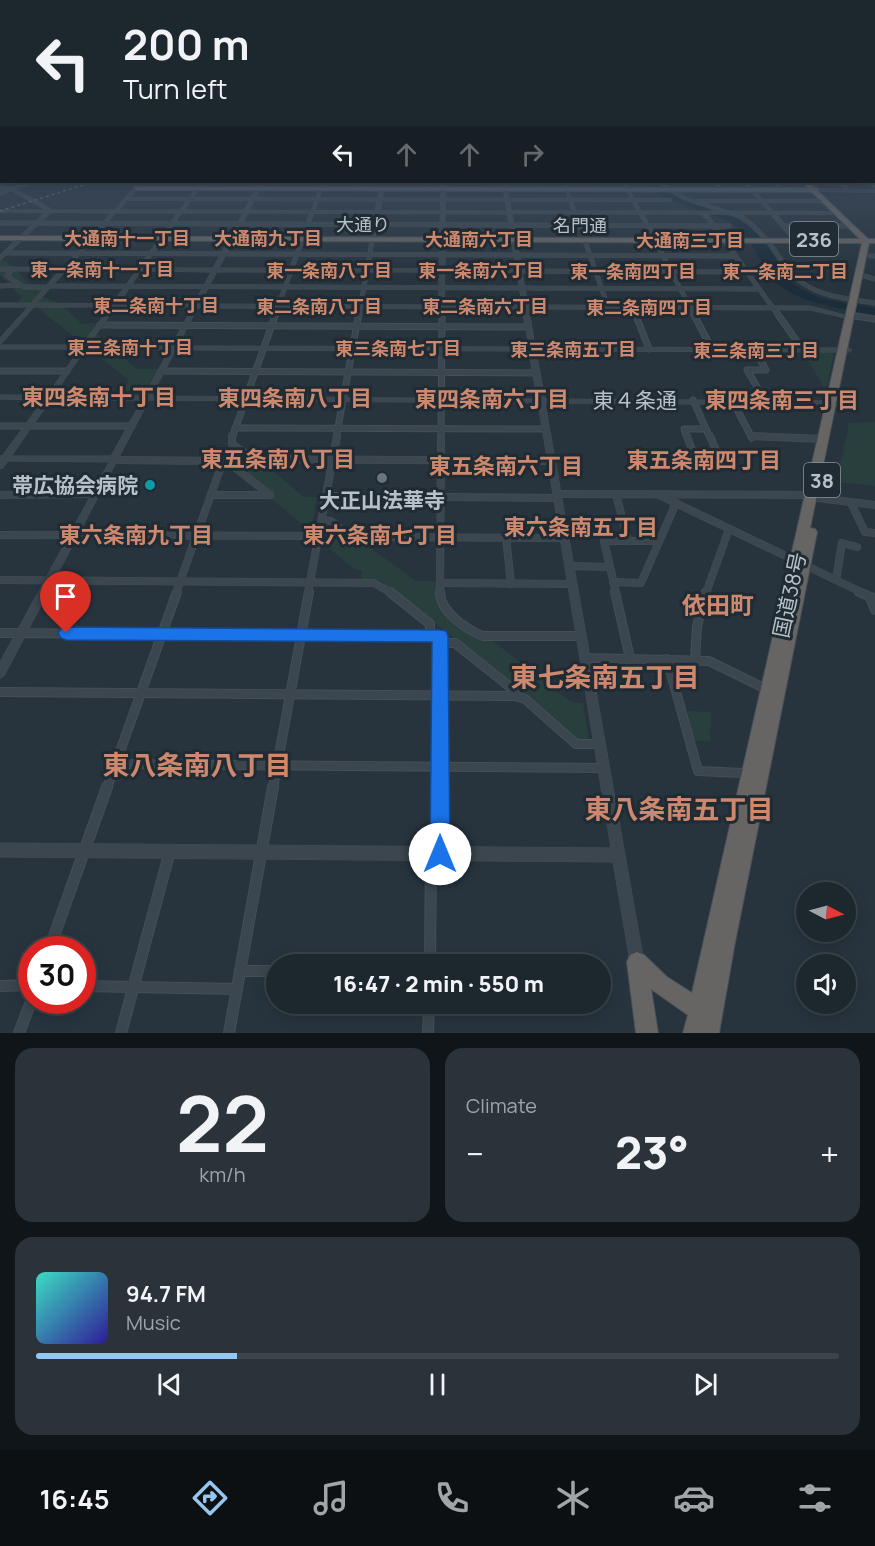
<!DOCTYPE html>
<html lang="en">
<head>
<meta charset="utf-8">
<style>
  body { margin:0; font-family:Manrope,"Noto Sans JP",sans-serif; background:#2a333a; color:#f1f3f6; height:100vh; display:flex; flex-direction:column; font-size:22px; white-space:nowrap }
  * { box-sizing:border-box; margin:0 }
  p { font-size:20px; color:#a0a5aa }
  .icon { flex:none; width:33px; height:33px; fill:none; stroke:currentColor; stroke-width:2; stroke-linecap:round; stroke-linejoin:round }
  .map { position:relative; height:1033px; overflow:hidden }
  .details { display:flex; flex-direction:column; gap:15px; padding:15px; background:#101519; flex:1 }
  .details>* { flex:none }
  .hud { position:absolute; left:0px; top:0px; width:876px; height:183px; box-shadow:0 3px 15px #0003,0 0 0 2px #3b444a; background:#1d272e; color:#f1f3f6; overflow:hidden }
  .needle { width:39px; rotate:96deg }
  .tools { position:absolute; left:796px; top:882px; display:grid; gap:12px }
  .tools a { display:grid; place-items:center; width:60px; height:60px; border-radius:50%; background:#1d272e; box-shadow:0 3px 15px #0003,0 0 0 2px #3b444a; font-size:30px }
  .speed { position:absolute; left:18px; top:936px; display:flex; gap:12px; font-size:30px; font-weight:700; text-align:center }
  .speed>* { display:grid; place-content:center; width:78px; height:78px; border-radius:50%; background:#1d272e; box-shadow:0 3px 15px #0003,0 0 0 2px #3b444a; line-height:1 }
  .speed .limit { border:9px solid #d22; background:#fff; color:#111 }
  .pin { position:absolute; display:grid; place-items:center; width:51px; height:51px; color:#fff; margin:-62px -26px; border-radius:50% 50% 50% 0; rotate:-45deg; box-shadow:0 0 6px #0007 }
  .pin .icon { rotate:45deg }
  .me { position:absolute; width:66px; margin:-33px; rotate:0deg; stroke-linejoin:round; filter:drop-shadow(0 0 4px #0008) }
  .turn { display:flex; align-items:center; gap:21px; height:126px; padding:0 24px; font-size:27px }
  .turn .icon { width:78px; height:78px; stroke-width:2.5 }
  .turn b { display:block; font-size:42px; line-height:51px }
  .lanes { display:flex; align-items:center; height:57px; padding:0 24px; background:#0003; justify-content:center; gap:30px; direction:ltr }
  .lanes .off { opacity:.35 }
  .big { font-size:45px; font-weight:800; line-height:1.1 }
  .details .card { flex:1; display:flex; flex-direction:column; justify-content:center; gap:9px; min-width:0; padding:0 21px; border-radius:18px; background:#2a333a }
  .details .dial { align-items:center; gap:0 }
  .dial b { font-size:78px; line-height:1 }
  .song { display:flex; align-items:center; gap:18px }
  .cover { width:72px; height:72px; border-radius:9px; background:linear-gradient(135deg,hsl(170 70% 55%),hsl(250 70% 35%)) }
  .played { height:6px; border-radius:3px; background:linear-gradient(90deg,#95c6f0 25%,#3b444a 25%) }
  .keys { display:flex; justify-content:space-around; direction:ltr }
  .heat { display:flex; justify-content:space-between; align-items:center; font-size:33px; direction:ltr }
  .details .tiles { flex:1; display:grid; gap:15px; grid-template-columns:1fr 1fr }
  .card:last-child { grid-column:span 2 }
  .trip { position:absolute; left:266px; top:954px; width:345px; height:60px; border-radius:30px; background:#1d272e; box-shadow:0 3px 15px #0003,0 0 0 2px #3b444a; font-weight:800; line-height:60px; text-align:center }
  .dock { display:flex; height:96px; justify-content:space-around; align-items:center; background:#0c1012; color:#a0a5aa }
  .dock .icon { width:42px; height:42px }
  .dock .current { color:#95c6f0 }
  .dock b { font-size:27px; color:#f1f3f6 }
  .map>svg:first-child { display:block }
</style>
</head>
<body>
<div class="map">
<svg width="875" height="1033" viewBox="0 0 875 1033">
  <rect width="100%" height="100%" fill="#27343e"/>
  <!-- green -->
  <g fill="#293f3e">
    <path d="M 0,261 L 6,261 L 34,288 L 43,288 L 37,297 C 55,296 69,312 82,324 L 97,323 L 90,334 L 99,335 L 136,369 L 158,369 L 144,394 L 121,394 L 129,380 L 30,302 L 18,302 L 22,298 L 0,275 Z"/>
    <polygon points="803,352 834,352 827,386 823,386"/>
    <polygon points="875,422 875,486 837,482 849,423"/>
    <polygon points="240,455 252,463 262,462 304,497 317,497 311,531 270,498 274,494 227,461"/>
    <polygon points="330,526 352,541 361,541 416,581 438,581 437,603 477,638 489,638 571,702 583,703 589,742 576,740 522,692 380,580 361,579 362,570 356,570 327,547"/>
    <polygon points="687,711 711,712 710,742 694,740"/>
  </g>
  <!-- water -->
  <path fill="#1b2d3b" d="M 646,182 L 655,182 C 667,202 713,205 734,217 C 755,227 769,248 781,267 C 783,271 785,276 788,279 C 809,301 847,303 875,308 L 875,315 C 844,309 805,305 779,285 C 759,269 755,237 731,223 C 710,211 657,202 646,182 Z"/>
  <g fill="none" stroke-linecap="round" stroke-linejoin="round">
    <!-- minor-far5 casing -->
    <g stroke="#444f57" stroke-width="4">
      <g id="minor-far5">
        <polyline points="564,182 576,217"/>
        <polyline points="624,182 642,217"/>
        <polyline points="659,182 684,198 741,217"/>
        <polyline points="715,182 721,189"/>
        <polyline points="745,182 776,217"/>
        <polyline points="775,182 782,190"/>
        <polyline points="839,182 848,189"/>
        <polyline points="869,182 875,186"/>
        <polyline points="817,190 875,191"/>
        <polyline points="0,193 31,182"/>
        <polyline points="126,199 670,200"/>
        <polyline points="697,201 826,201"/>
        <polyline points="312,212 838,213"/>
        <polyline points="701,213 707,217"/>
        <polyline points="44,217 50,211"/>
        <polyline points="311,217 323,182"/>
      </g>
    </g>
    <!-- minor-far4 casing -->
    <g stroke="#444f57" stroke-width="5">
      <g id="minor-far4">
        <polyline points="576,215 608,307"/>
        <polyline points="642,215 694,315"/>
        <polyline points="706,215 778,315"/>
        <polyline points="739,215 751,224 766,239"/>
        <polyline points="774,215 795,239"/>
        <polyline points="0,223 729,226"/>
        <polyline points="783,226 852,226"/>
        <path d="M 768,241 C 777,253 785,268 796,278 C 817,297 849,299 875,303"/>
        <polyline points="5,253 736,256"/>
        <polyline points="870,256 875,256"/>
        <polyline points="0,258 45,215"/>
        <polyline points="12,269 7,276 24,287 48,287"/>
        <polyline points="864,276 875,279"/>
        <polyline points="0,286 21,285"/>
        <polyline points="49,286 759,289"/>
        <polyline points="632,307 635,315"/>
        <polyline points="275,315 311,215"/>
        <polyline points="359,315 375,224"/>
        <polyline points="442,315 442,306"/>
      </g>
    </g>
    <!-- minor-far3 casing -->
    <g stroke="#444f57" stroke-width="7">
      <g id="minor-far3">
        <polyline points="635,313 649,349"/>
        <polyline points="693,313 712,349"/>
        <polyline points="777,313 803,350"/>
        <polyline points="849,315 875,319"/>
        <polyline points="100,325 528,327"/>
        <polyline points="754,349 766,370 747,370 765,400"/>
        <polyline points="0,371 67,371"/>
        <polyline points="161,371 537,373"/>
        <polyline points="693,400 710,438"/>
        <polyline points="732,400 752,438"/>
        <polyline points="0,426 132,426"/>
        <polyline points="235,428 546,429"/>
        <polyline points="232,438 276,313"/>
        <polyline points="336,438 359,313"/>
        <polyline points="441,438 442,313"/>
        <polyline points="687,438 684,429 706,429"/>
      </g>
    </g>
    <!-- minor-far2 casing -->
    <g stroke="#444f57" stroke-width="8">
      <g id="minor-far2">
        <polyline points="232,436 232,444 254,459 552,461"/>
        <polyline points="687,436 693,453 717,453 710,436"/>
        <polyline points="751,436 823,439"/>
        <polyline points="114,460 223,461"/>
        <polyline points="222,465 233,466 270,495"/>
        <polyline points="557,494 810,495"/>
        <polyline points="616,494 628,541"/>
        <polyline points="0,495 95,494"/>
        <polyline points="211,495 270,495"/>
        <polyline points="326,496 557,498"/>
        <polyline points="661,496 863,593"/>
        <polyline points="818,498 875,505"/>
        <polyline points="851,503 865,532 875,533"/>
        <polyline points="322,520 331,521 351,537 564,538"/>
        <polyline points="0,535 319,536"/>
        <polyline points="506,537 511,584"/>
        <polyline points="570,566 609,567"/>
        <polyline points="0,580 374,583 392,593"/>
        <polyline points="836,580 842,543 857,547"/>
        <polyline points="613,582 641,583 676,503"/>
        <polyline points="441,583 572,584"/>
        <polyline points="176,593 223,461 239,450"/>
        <polyline points="308,593 337,436"/>
        <polyline points="440,593 441,436"/>
        <polyline points="616,593 604,541 659,541"/>
        <polyline points="706,593 729,529"/>
      </g>
    </g>
    <!-- minor-far1 casing -->
    <g stroke="#444f57" stroke-width="10">
      <g id="minor-far1">
        <polyline points="390,592 430,624 430,636"/>
        <path d="M 440,592 C 440,612 466,629 483,636 L 581,636"/>
        <polyline points="615,592 630,658"/>
        <polyline points="859,592 875,599"/>
        <polyline points="870,597 875,610"/>
        <polyline points="0,633 440,636 440,788"/>
        <polyline points="441,643 455,643 514,690 515,696"/>
        <polyline points="585,658 709,661 768,690"/>
        <polyline points="667,659 698,771 743,773 749,776"/>
        <polyline points="695,659 697,626 706,592"/>
        <polyline points="0,692 515,696 525,699 576,744 600,744"/>
        <polyline points="115,764 604,768"/>
        <polyline points="107,788 177,592"/>
        <polyline points="273,788 309,592"/>
      </g>
    </g>
    <!-- minor casing -->
    <g stroke="#444f57" stroke-width="12">
      <g id="minor">
        <polyline points="440,787 440,854"/>
        <polyline points="49,950 107,787"/>
        <polyline points="430,964 431,853"/>
        <polyline points="240,971 276,971"/>
        <polyline points="0,986 32,985"/>
        <polyline points="82,986 237,989"/>
        <polyline points="19,1033 32,999"/>
        <polyline points="121,1033 170,851"/>
        <polyline points="229,1033 273,787"/>
        <polyline points="428,1033 429,1004"/>
      </g>
    </g>
    <!-- tertiary casing -->
    <g stroke="#444f57" stroke-width="1">
      <g id="tertiary">
        <rect x="0" y="161" width="2" height="2"/>
        <rect x="874" y="170" width="1" height="2"/>
        <path d="M 139,182 L 143,182 L 119,210 L 180,210 L 200,182 L 204,182 L 184,210 L 244,210 L 260,182 L 264,182 L 249,210 L 312,211 L 314,212 L 312,213 L 248,213 L 219,268 L 439,269 L 441,182 L 445,182 L 445,269 L 516,269 L 502,182 L 506,182 L 522,269 L 747,270 L 750,272 L 747,274 L 522,273 L 528,305 L 810,306 L 857,318 L 854,320 L 810,310 L 529,309 L 535,347 L 849,348 L 852,350 L 849,352 L 536,351 L 545,399 L 837,401 L 841,403 L 837,405 L 545,403 L 644,962 L 642,967 L 637,969 L 632,967 L 630,962 L 613,862 L 0,857 L 0,843 L 611,848 L 538,403 L 149,400 L 4,676 L 0,678 L 0,662 L 109,462 L 8,461 L 3,468 L 0,469 L 0,456 L 3,455 L 43,400 L 0,399 L 0,395 L 47,395 L 80,349 L 0,349 L 0,345 L 82,345 L 110,307 L 34,307 L 2,343 L 0,344 L 0,338 L 28,307 L 0,307 L 0,303 L 31,303 L 59,271 L 0,271 L 0,267 L 63,268 L 111,213 L 0,212 L 0,210 L 46,210 L 8,189 L 0,189 L 0,187 L 11,187 L 50,208 L 50,210 L 114,210 ZM 116,213 L 177,213 L 138,268 L 69,268 ZM 182,213 L 243,213 L 213,268 L 144,268 ZM 66,271 L 136,271 L 112,304 L 37,303 ZM 141,271 L 211,272 L 194,304 L 119,304 ZM 217,272 L 439,272 L 439,305 L 200,304 ZM 445,273 L 517,273 L 522,305 L 445,305 ZM 116,307 L 192,308 L 171,346 L 89,345 ZM 198,308 L 522,309 L 529,347 L 178,346 ZM 86,349 L 169,350 L 144,396 L 54,395 ZM 176,350 L 529,351 L 537,399 L 152,396 ZM 51,400 L 142,400 L 111,456 L 12,456 Z"/>
        <polygon points="382,188 384,189 378,224 375,226 372,224 380,189"/>
      </g>
    </g>
    <!-- primary casing -->
    <g stroke="#444f57" stroke-width="2">
      <polygon id="primary" points="134,187 817,188 820,190 817,192 136,190"/>
    </g>
    <!-- trunk casing -->
    <g stroke="#465159" stroke-width="2">
      <polygon id="trunk" points="802,182 808,182 868,239 875,239 875,243 869,243 810,528 815,529 817,532 735,942 719,1033 683,1033 688,1015 651,989 658,1033 636,1033 627,962 630,955 637,952 644,955 667,977 692,993 862,243 0,240 0,236 860,239"/>
    </g>
    <!-- minor-far5 -->
    <use href="#minor-far5" stroke="#3b464e" stroke-width="3"/>
    <!-- minor-far4 -->
    <use href="#minor-far4" stroke="#3b464e" stroke-width="4.5"/>
    <!-- minor-far3 -->
    <use href="#minor-far3" stroke="#3b464e" stroke-width="5"/>
    <!-- minor-far2 -->
    <use href="#minor-far2" stroke="#3b464e" stroke-width="7"/>
    <!-- minor-far1 -->
    <use href="#minor-far1" stroke="#3b464e" stroke-width="8"/>
    <!-- minor -->
    <use href="#minor" stroke="#3b464e" stroke-width="10"/>
    <!-- tertiary -->
    <use href="#tertiary" fill="#3b464e" fill-rule="evenodd"/>
    <!-- primary -->
    <use href="#primary" fill="#59656e" fill-rule="evenodd"/>
    <!-- trunk -->
    <use href="#trunk" fill="#666564" fill-rule="evenodd"/>
    <!-- rail -->
    <polyline stroke="#5d6b75" stroke-width="1.5" stroke-dasharray="3 3" stroke-linecap="butt" points="0,211 93,182"/>
  </g>
  <!-- sky -->
  <linearGradient id="sky" x2="0" y2="1"><stop stop-color="#151d22"/><stop offset="0.49" stop-color="#415063"/><stop offset="1" stop-color="#415063" stop-opacity="0"/></linearGradient>
  <rect width="875" height="283" fill="url(#sky)"/>
  <!-- route -->
  <polygon fill="#1a73e8" stroke="#114b97" stroke-width="1.5" points="66,627 440,630 446,631 448,636 450,854 447,861 440,864 433,861 430,854 432,642 66,640 61,638 58,633 61,629"/>
  <!-- markers -->
  <circle fill="#6b7280" stroke="#202b33" stroke-width="2" cx="382" cy="478" r="6"/>
  <circle fill="#0f9aa8" stroke="#202b33" stroke-width="2" cx="150" cy="485" r="6"/>
  <g text-anchor="middle" dominant-baseline="central" stroke-width="6" stroke-linejoin="round" paint-order="stroke">
    <!-- far-street labels -->
    <g font-size="18" fill="#b7c1c9" stroke="#202b33">
      <text x="363" y="224">大通り</text>
      <text x="580" y="225">名門通</text>
    </g>
    <!-- far-neighbourhood labels -->
    <g font-size="18" font-weight="bold" fill="#cd886e" stroke="#202b33">
      <text x="127" y="238">大通南十一丁目</text>
      <text x="268" y="238">大通南九丁目</text>
      <text x="479" y="239">大通南六丁目</text>
      <text x="690" y="240">大通南三丁目</text>
      <text x="102" y="269">東一条南十一丁目</text>
      <text x="329" y="270">東一条南八丁目</text>
      <text x="481" y="270">東一条南六丁目</text>
      <text x="633" y="271">東一条南四丁目</text>
      <text x="785" y="271">東一条南二丁目</text>
      <text x="156" y="305">東二条南十丁目</text>
      <text x="319" y="306">東二条南八丁目</text>
      <text x="485" y="306">東二条南六丁目</text>
      <text x="649" y="307">東二条南四丁目</text>
      <text x="130" y="347">東三条南十丁目</text>
      <text x="398" y="348">東三条南七丁目</text>
      <text x="573" y="349">東三条南五丁目</text>
      <text x="756" y="350">東三条南三丁目</text>
    </g>
    <!-- shield labels -->
    <g fill="#202b33" stroke="#8a949c" stroke-width="1.5">
      <rect x="790" y="222" width="48" height="34" rx="4.5"/>
      <rect x="804" y="463" width="36" height="34" rx="4.5"/>
    </g>
    <g font-size="20" font-weight="bold" fill="#b7c1c9">
      <text x="814" y="239">236</text>
      <text x="822" y="480">38</text>
    </g>
    <!-- street labels -->
    <g font-size="21" fill="#b7c1c9" stroke="#202b33">
      <text x="635" y="400">東４条通</text>
      <text transform="translate(789 595) rotate(-78)">国道38号</text>
    </g>
    <!-- poi labels -->
    <g font-size="21" font-weight="bold" fill="#b7c1c9" stroke="#202b33" text-anchor="end">
      <text x="138" y="485">帯広協会病院</text>
      <text x="382" y="500" text-anchor="middle">大正山法華寺</text>
    </g>
    <!-- neighbourhood labels -->
    <g font-size="22" font-weight="bold" fill="#cd886e" stroke="#202b33">
      <text x="99" y="397">東四条南十丁目</text>
      <text x="295" y="398">東四条南八丁目</text>
      <text x="492" y="399">東四条南六丁目</text>
      <text x="782" y="400">東四条南三丁目</text>
      <text x="278" y="459">東五条南八丁目</text>
      <text x="704" y="460">東五条南四丁目</text>
      <text x="506" y="466">東五条南六丁目</text>
      <text x="581" y="527">東六条南五丁目</text>
      <text x="136" y="535">東六条南九丁目</text>
      <text x="380" y="535">東六条南七丁目</text>
    </g>
    <!-- quarter labels -->
    <g font-size="24" font-weight="bold" fill="#cd886e" stroke="#202b33">
      <text x="718" y="604">依田町</text>
    </g>
    <!-- near-neighbourhood labels -->
    <g font-size="27" font-weight="bold" fill="#cd886e" stroke="#202b33">
      <text x="605" y="676">東七条南五丁目</text>
      <text x="197" y="764">東八条南八丁目</text>
      <text x="679" y="808">東八条南五丁目</text>
    </g>
  </g>
</svg>
<div class="tools">
<a><svg class="needle" viewBox="-14 -14 28 28"><path d="M0-13l5 13h-10z" fill="#e53935"/><path d="M0 13l5-13h-10z" fill="#a0a5aa"/></svg></a>
<a><svg class="icon" aria-label="sound" viewBox="0 0 24 24"><path d="M4 9h4l5-4v14l-5-4H4zM17 9q2 3 0 6"/></svg></a>
</div>
<div class="speed"><div class="limit">30</div></div>
<div class="pin" style="left:66px;top:633px;background:#d93025"><svg class="icon" aria-label="arrive" viewBox="0 0 24 24"><path d="M6 21V4h12l-3 4 3 4H6"/></svg></div>
<svg class="me" style="left:440px;top:854px" viewBox="-20 -20 40 40"><circle r="19" fill="#fff"/><path d="M0-13L10 11 0 6-10 11z" fill="#1a73e8"/></svg>
<div class="trip">16:47 · 2 min · 550 m</div>
<div class="hud">
<div class="turn"><svg class="icon" aria-label="left" viewBox="0 0 24 24"><path d="M17 20v-9H6M10 6l-5 5 5 5"/></svg><div><b>200 m</b>Turn left</div></div>
<div class="lanes"><svg class="icon" aria-label="left" viewBox="0 0 24 24"><path d="M17 20v-9H6M10 6l-5 5 5 5"/></svg><svg class="icon off" aria-label="ahead" viewBox="0 0 24 24"><path d="M12 20V5M6 11l6-6 6 6"/></svg><svg class="icon off" aria-label="ahead" viewBox="0 0 24 24"><path d="M12 20V5M6 11l6-6 6 6"/></svg><svg class="icon off" aria-label="right" viewBox="0 0 24 24"><path d="M7 20v-9h11M14 6l5 5-5 5"/></svg></div>
</div>
</div>
<section class="details">
<div class="tiles">
<div class="card dial"><b>22</b><p>km/h</p></div>
<div class="card"><p>Climate</p>
<div class="heat"><a>−</a><b class="big">23°</b><a>+</a></div>
</div>
<div class="card">
<div class="song"><i class="cover"></i><div><b>94.7 FM</b><p>Music</p></div></div>
<div class="played"></div>
<div class="keys"><svg class="icon" aria-label="previous" viewBox="0 0 24 24"><path d="M18 5L8 12l10 7zM5 5v14"/></svg><svg class="icon" aria-label="pause" viewBox="0 0 24 24"><path d="M8 5v14M16 5v14"/></svg><svg class="icon" aria-label="next" viewBox="0 0 24 24"><path d="M6 5l10 7-10 7zM19 5v14"/></svg></div>
</div>
</div>
</section>
<nav class="dock">
<b>16:45</b>
<svg class="icon current" aria-label="directions" viewBox="0 0 24 24"><path d="M12 3l9 9-9 9-9-9zM9 14v-3h6M13 9l2 2-2 2"/></svg>
<svg class="icon" aria-label="music" viewBox="0 0 24 24"><path d="M9 18V5l10-2v13"/><circle cx="6" cy="18" r="3"/><circle cx="16" cy="16" r="3"/></svg>
<svg class="icon" aria-label="phone" viewBox="0 0 24 24"><path d="M5 4h4l2 5-3 2q2 4 5 5l2-3 5 2v4C11 20 4 13 5 4z"/></svg>
<svg class="icon" aria-label="climate" viewBox="0 0 24 24"><path d="M12 3v18M4 7l16 10M4 17L20 7"/></svg>
<svg class="icon" aria-label="car" viewBox="0 0 24 24"><path d="M5 17H2v-5l4-1 3-4h7l3 4 3 1v5h-3M9 17h6M6 11h13"/><circle cx="7" cy="17" r="2"/><circle cx="17" cy="17" r="2"/></svg>
<svg class="icon" aria-label="filters" viewBox="0 0 24 24"><path d="M4 7h16M4 17h16"/><circle cx="9" cy="7" r="2"/><circle cx="15" cy="17" r="2"/></svg>
</nav>
</body>
</html>
